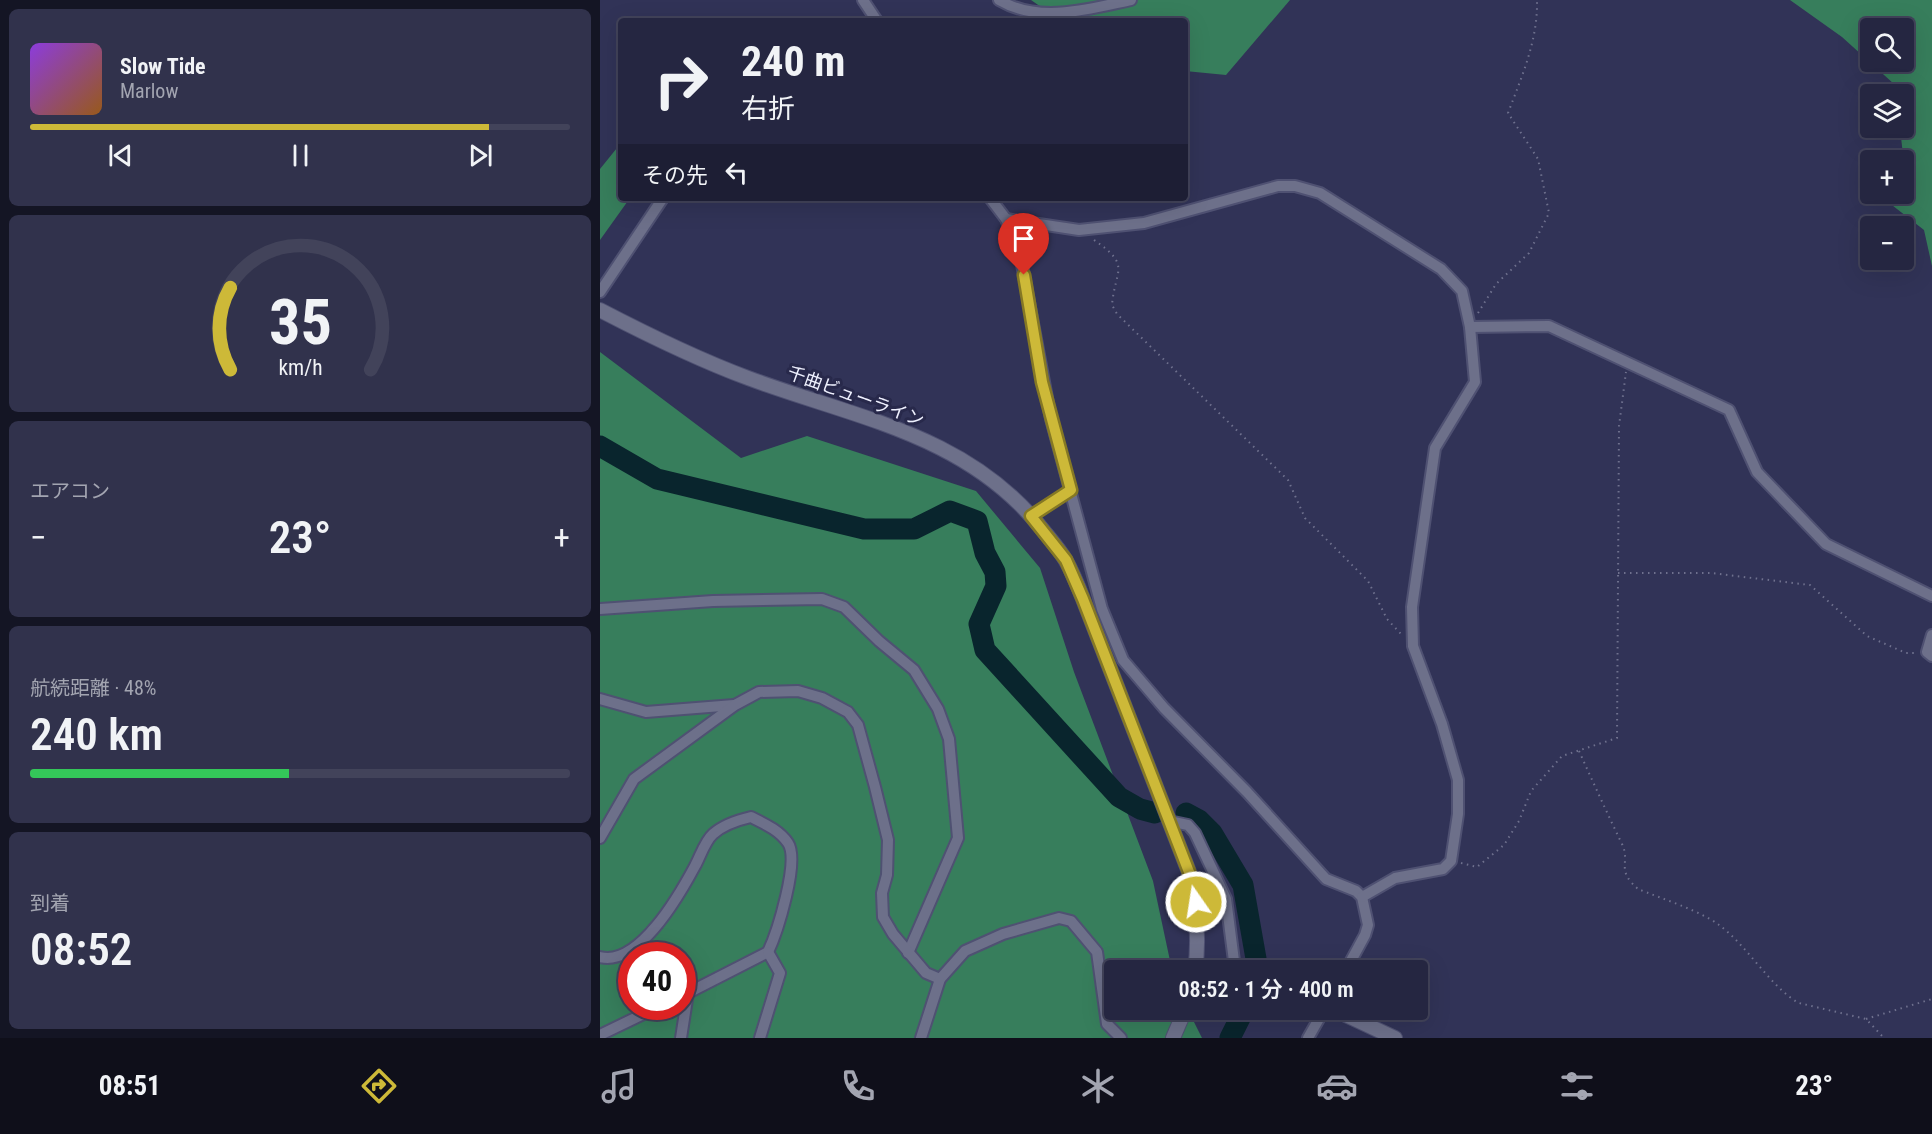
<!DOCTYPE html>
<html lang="ja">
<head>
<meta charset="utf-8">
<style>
  body { margin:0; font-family:"Roboto Condensed","Noto Sans JP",sans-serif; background:#31324c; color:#f1f3f6; height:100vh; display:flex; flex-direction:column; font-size:22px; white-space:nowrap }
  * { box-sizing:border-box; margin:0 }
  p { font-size:20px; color:#a3a5b1 }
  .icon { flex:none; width:33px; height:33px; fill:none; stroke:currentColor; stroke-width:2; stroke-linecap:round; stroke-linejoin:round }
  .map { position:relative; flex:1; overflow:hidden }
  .details { display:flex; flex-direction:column; gap:9px; padding:9px; background:#141524; width:600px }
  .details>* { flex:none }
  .banner { position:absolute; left:18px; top:18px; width:570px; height:183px; border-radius:6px; box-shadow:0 6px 24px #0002,0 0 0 2px #42435a; background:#252641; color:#f1f3f6; overflow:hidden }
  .tools { position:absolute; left:1260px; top:18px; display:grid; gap:12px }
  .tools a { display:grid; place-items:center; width:54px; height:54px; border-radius:6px; background:#252641; box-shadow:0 6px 24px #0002,0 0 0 2px #42435a; font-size:30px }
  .speed { position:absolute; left:18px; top:942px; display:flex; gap:12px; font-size:30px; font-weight:700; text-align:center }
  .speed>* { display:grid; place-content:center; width:78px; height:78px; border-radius:50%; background:#252641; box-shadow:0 6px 24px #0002,0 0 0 2px #42435a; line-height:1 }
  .speed .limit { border:9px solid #d22; background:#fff; color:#111 }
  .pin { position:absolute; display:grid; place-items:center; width:51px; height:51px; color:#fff; margin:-62px -26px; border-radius:50% 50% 50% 0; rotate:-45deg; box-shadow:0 0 6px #0007 }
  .pin .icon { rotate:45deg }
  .me { position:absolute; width:66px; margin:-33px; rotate:347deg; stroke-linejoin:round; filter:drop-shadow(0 0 4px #0008) }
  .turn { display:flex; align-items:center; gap:21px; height:126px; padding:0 24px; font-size:27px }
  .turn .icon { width:78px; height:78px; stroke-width:2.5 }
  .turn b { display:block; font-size:42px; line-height:51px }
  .then { display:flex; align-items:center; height:57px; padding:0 24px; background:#0003; gap:12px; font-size:22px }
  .big { font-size:45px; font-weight:600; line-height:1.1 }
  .details .tile { flex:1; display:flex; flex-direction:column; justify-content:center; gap:9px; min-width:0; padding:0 21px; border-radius:9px; background:#31324c }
  .details .dial { align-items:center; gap:0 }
  .dial svg { height:156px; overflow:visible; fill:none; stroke:#42435a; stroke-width:7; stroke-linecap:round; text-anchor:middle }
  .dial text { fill:#f1f3f6; stroke:none }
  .song { display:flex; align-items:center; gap:18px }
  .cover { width:72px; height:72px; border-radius:9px; background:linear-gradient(135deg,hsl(270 70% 55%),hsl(30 70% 35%)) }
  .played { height:6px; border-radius:3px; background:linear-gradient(90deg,#cdb938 85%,#42435a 85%) }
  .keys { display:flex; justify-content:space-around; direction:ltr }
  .heat { display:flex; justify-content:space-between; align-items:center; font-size:33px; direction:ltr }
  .charge { height:9px; border-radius:4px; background:linear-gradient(90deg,#34c759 48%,#42435a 0) }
  .trip { position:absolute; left:504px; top:960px; width:324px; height:60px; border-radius:6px; background:#252641; box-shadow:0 6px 24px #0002,0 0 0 2px #42435a; font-weight:600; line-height:60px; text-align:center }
  .menu { display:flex; height:96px; justify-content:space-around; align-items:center; background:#0f0f1a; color:#a3a5b1 }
  .menu .icon { width:42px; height:42px }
  .menu .on { color:#cdb938 }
  .menu b { font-size:27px; color:#f1f3f6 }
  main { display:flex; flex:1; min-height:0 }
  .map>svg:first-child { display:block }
</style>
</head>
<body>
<main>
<section class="details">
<div class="tile">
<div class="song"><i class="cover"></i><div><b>Slow Tide</b><p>Marlow</p></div></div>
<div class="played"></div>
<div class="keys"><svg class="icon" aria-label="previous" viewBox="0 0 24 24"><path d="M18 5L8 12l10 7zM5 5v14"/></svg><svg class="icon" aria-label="pause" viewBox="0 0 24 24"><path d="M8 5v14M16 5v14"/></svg><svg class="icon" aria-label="next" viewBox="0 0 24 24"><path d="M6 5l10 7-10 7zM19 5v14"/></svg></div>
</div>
<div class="tile dial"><svg viewBox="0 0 100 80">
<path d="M14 69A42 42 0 1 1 86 69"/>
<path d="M14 69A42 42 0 0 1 14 27" stroke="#cdb938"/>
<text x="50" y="56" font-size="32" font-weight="700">35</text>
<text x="50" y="72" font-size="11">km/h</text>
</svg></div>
<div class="tile"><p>エアコン</p>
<div class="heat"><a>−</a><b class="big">23°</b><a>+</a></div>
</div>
<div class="tile"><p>航続距離 · 48%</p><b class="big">240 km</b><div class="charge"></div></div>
<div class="tile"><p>到着</p><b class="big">08:52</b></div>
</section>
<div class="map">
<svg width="1332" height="1038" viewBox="0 0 1332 1038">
  <rect width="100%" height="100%" fill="#313357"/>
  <!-- forest -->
  <g fill="#377e5c" fill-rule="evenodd">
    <polygon points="431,0 690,0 626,75 585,71 585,21 461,21"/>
    <path d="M 1190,0 L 1332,0 L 1332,266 L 1324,230 L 1279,195 L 1304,194 L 1304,160 L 1299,160 L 1303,155 L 1300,128 L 1304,128 L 1304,94 L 1296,94 L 1294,84 L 1242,37 ZM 1270,28 L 1304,28 L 1304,62 L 1270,62 Z"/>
    <polygon points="21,143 21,198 30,198 0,240 0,169"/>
    <path d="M 0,352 L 141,458 L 207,436 L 376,491 L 440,568 L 474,672 L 553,881 L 572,970 L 514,970 L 514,1010 L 588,1010 L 602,1038 L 0,1038 ZM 32,956 L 82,956 L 82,1006 L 32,1006 Z"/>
  </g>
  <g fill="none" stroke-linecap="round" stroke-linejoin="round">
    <!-- river -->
    <g stroke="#09252d" stroke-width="21">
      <polyline points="0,446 57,479 264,529 314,529 350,511 377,521 385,553 395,572 396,586 379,624 385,650 519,797 540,809 555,813"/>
      <polyline points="586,813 599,820 612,833 643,885 658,970"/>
      <polyline points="630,1038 644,1010"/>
    </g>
    <!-- minor casing -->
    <g stroke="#4f5172" stroke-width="14">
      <g id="minor">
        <polyline points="263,0 277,21"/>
        <path d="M 399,0 C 439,24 489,9 531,0"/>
        <polyline points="390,198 406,219 420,254 451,419 502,609 523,660 564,708 647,792 726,879 756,891 762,897 768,925 765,935 746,970"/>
        <polyline points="406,219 479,230 544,223 678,186 695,186 720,193 841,269 862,291 870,327 875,382 835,448 812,607 813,646 842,724 858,780 858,814 851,861 843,869 795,878 762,897"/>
        <polyline points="0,292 63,198"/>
        <polyline points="870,327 949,326 1129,410 1157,472 1226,544 1332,596"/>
        <polyline points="431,516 471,490"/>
        <polyline points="0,609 113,601 222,599 244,607 279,641 314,670 338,709 349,739 358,838 308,953"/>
        <polyline points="1332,635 1327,652 1332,656"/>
        <polyline points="0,699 46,712 134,705"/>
        <polyline points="569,821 588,825 595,833 626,899 634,961 642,970"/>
        <polyline points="0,838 34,779 135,705 159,692 198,691 222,698 248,712 258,725 275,787 288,840 287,875 282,893 283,917 293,934 326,973 340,979"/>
        <path d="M 0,957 C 39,967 80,894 95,866 C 100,857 105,841 113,834 C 123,825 138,820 151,817 C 165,824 179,830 188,843 C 200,861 177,933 168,952 L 82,996"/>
        <polyline points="0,1035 60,1006"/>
        <polyline points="81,1038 88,993"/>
        <polyline points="160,1038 180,973 168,952"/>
        <polyline points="321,1038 340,979 365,951 403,934 459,918 471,921 497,952 507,1024 521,1038"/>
        <polyline points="708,1038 724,1010"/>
      </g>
    </g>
    <!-- tertiary casing -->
    <g stroke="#4f5172" stroke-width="16">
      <g id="tertiary">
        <path d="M 0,310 C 48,335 97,359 148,378 C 255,418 367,434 442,529 C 450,539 460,550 466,561 C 473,573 478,586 483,599 L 589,872 C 596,905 600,937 595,970"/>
        <polyline points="735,1010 795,1038"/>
        <polyline points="573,1038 585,1010"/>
      </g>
    </g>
    <!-- path -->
    <g stroke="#6f718e" stroke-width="2" stroke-dasharray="1.5 4.5" stroke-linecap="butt">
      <path d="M 494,240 C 532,266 515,269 512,305 L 517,314 L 688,480 L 705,518 L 768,581 L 787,619 L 801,634"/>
      <path d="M 878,313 L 896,284 L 929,253 L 949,213 L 938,159 L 908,113 C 922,76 938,40 937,0"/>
      <polyline points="1018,573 1111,573 1210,585 1267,636 1306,653 1315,653"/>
      <path d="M 979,751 C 993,782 1007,813 1022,844 C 1031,863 1015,869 1038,889 C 1060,898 1101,911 1119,925 C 1147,945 1171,988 1199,1003 L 1266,1019 L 1284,1038"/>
      <polyline points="861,863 877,867 904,845 919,821 931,791 962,756 1017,738 1019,426 1026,372"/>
      <polyline points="1266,1019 1332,999"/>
    </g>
    <!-- minor -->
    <use href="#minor" stroke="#6d708a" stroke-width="10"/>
    <!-- tertiary -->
    <use href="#tertiary" stroke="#6d708a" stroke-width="14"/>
  </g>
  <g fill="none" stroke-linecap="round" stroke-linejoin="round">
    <!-- route casing -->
    <g stroke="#857824" stroke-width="15">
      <polyline id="route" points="424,275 442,382 471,490 431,516 466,560 483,599 589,872 596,902"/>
    </g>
    <!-- route -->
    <use href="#route" stroke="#cdb938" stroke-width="10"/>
  </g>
  <g text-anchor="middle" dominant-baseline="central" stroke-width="6" stroke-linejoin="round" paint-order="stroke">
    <!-- street labels -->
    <g font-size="18" fill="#eef0fe" stroke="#28294b">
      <text transform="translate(256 396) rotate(20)">千曲ビューライン</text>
    </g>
  </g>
</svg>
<div class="tools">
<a><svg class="icon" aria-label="search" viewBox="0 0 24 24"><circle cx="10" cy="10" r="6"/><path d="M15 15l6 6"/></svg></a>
<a><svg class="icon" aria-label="layers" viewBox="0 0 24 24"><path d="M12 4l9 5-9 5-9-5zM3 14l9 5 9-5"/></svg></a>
<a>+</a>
<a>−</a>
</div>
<div class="speed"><div class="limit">40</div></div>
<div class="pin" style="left:424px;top:275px;background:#d93025"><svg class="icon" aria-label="arrive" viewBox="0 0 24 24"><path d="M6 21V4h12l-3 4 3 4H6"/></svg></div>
<svg class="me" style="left:596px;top:902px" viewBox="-20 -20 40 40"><circle r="17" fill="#cdb938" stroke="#fff" stroke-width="3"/><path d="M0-11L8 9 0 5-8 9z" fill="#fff"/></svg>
<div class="trip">08:52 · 1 分 · 400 m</div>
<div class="banner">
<div class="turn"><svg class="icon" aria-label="right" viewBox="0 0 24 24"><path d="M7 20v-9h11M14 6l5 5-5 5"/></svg><div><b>240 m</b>右折</div></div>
<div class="then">その先<svg class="icon" aria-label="left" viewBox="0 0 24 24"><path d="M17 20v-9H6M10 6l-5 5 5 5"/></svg></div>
</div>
</div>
</main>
<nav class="menu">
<b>08:51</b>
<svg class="icon on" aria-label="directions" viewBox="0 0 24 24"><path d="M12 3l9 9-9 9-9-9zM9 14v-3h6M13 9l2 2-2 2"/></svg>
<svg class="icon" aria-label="music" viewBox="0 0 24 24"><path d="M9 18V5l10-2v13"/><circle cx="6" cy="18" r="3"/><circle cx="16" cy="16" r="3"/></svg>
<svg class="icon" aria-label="phone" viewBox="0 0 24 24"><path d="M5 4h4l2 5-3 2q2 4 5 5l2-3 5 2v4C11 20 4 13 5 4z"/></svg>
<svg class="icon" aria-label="climate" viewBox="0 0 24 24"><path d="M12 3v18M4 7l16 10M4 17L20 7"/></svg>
<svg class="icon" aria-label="car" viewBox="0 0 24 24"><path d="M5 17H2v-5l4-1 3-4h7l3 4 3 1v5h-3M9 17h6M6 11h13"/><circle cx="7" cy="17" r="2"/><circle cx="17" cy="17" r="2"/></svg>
<svg class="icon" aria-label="filters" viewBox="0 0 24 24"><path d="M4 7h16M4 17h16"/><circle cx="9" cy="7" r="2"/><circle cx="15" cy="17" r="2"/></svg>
<b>23°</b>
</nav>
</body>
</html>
